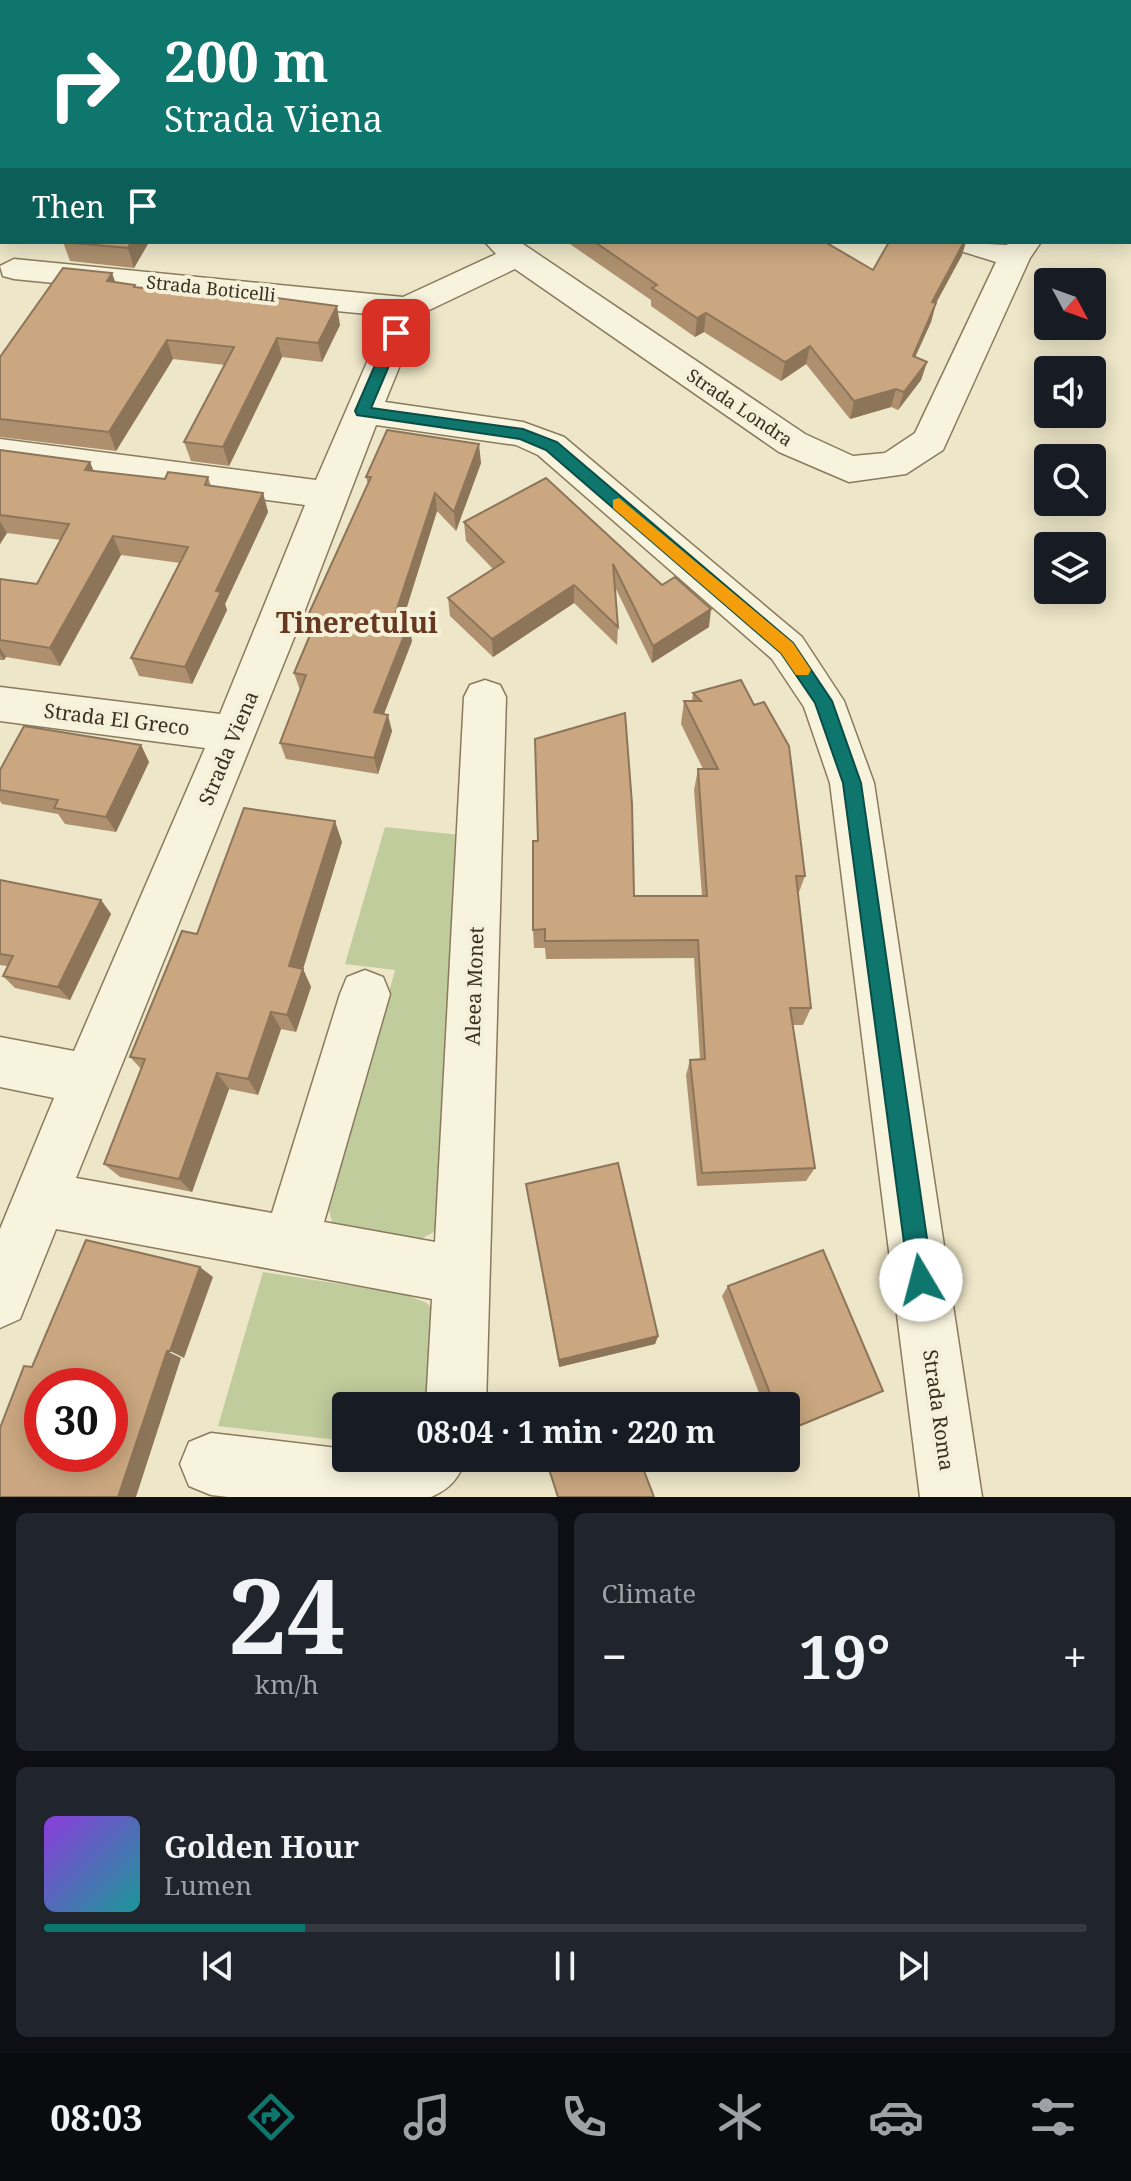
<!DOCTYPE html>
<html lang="en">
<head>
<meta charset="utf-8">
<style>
  body { margin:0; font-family:"Noto Serif",serif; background:#20242c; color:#f1f3f6; height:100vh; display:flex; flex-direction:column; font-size:30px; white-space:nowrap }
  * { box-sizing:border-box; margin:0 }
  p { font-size:26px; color:#9ea1a6 }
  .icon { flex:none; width:44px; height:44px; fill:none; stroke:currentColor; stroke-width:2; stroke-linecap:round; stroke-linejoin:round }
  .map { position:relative; height:1497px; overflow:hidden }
  .sheet { display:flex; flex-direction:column; gap:16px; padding:16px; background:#0d0f14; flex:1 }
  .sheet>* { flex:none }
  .banner { position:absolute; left:0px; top:0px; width:1132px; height:244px; box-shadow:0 4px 20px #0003; background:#0f766e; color:#fff; overflow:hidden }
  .needle { width:52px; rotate:131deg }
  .controls { position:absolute; left:1034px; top:268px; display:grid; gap:16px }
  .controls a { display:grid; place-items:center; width:72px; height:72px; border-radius:8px; background:#171b24; box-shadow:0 4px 20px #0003; font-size:40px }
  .speed { position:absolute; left:24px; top:1368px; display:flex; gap:16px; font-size:40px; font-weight:700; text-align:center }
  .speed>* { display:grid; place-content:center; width:104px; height:104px; border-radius:50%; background:#171b24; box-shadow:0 4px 20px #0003; line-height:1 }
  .speed .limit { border:12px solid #d22; background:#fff; color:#111 }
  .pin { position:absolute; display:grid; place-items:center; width:68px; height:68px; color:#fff; margin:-34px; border-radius:16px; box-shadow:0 4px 12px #0006 }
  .me { position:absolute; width:88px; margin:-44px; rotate:352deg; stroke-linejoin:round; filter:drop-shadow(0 0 6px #0008) }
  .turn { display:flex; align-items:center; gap:28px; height:168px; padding:0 32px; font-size:36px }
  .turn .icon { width:104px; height:104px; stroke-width:2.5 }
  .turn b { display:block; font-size:56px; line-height:68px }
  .then { display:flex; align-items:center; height:76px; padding:0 32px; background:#0003; gap:16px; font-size:30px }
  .big { font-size:60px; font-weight:700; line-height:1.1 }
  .sheet .tile { flex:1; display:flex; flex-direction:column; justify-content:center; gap:12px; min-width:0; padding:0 28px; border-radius:12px; background:#20242c }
  .sheet .dial { align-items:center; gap:0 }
  .dial b { font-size:104px; line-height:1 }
  .song { display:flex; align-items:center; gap:24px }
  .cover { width:96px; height:96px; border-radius:12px; background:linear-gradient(135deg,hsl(270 70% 55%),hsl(180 70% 35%)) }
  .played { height:8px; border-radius:4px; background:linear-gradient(90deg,#0f766e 25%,#363941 25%) }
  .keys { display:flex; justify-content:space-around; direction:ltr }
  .heat { display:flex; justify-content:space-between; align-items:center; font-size:44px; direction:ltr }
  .sheet .tiles { flex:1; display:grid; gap:16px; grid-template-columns:1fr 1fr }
  .tile:last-child { grid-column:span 2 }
  .trip { position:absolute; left:332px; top:1392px; width:468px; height:80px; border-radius:8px; background:#171b24; box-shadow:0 4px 20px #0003; font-weight:700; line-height:80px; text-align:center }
  .tab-bar { display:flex; height:128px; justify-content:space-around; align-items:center; background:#090b0e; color:#9ea1a6 }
  .tab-bar .icon { width:56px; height:56px }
  .tab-bar .selected { color:#0f766e }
  .tab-bar b { font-size:36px; color:#f1f3f6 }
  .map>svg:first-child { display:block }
</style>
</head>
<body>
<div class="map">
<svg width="1131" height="1497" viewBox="0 0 1131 1497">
  <rect width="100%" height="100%" fill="#ede6c8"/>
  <!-- green -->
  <g fill="#c1cc9c">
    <polygon points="385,827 460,835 442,1211 434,1232 419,1240 333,1226 329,1210 395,970 345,964"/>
    <polygon points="263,1272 404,1294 427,1303 441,1321 429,1406 346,1406 346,1441 218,1426"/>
  </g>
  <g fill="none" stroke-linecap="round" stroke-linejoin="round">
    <!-- minor casing -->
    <g stroke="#897a5e" stroke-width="3">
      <g id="minor">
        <polygon points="179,0 205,0 178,2"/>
        <rect x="501" y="0" width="26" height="2"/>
        <polygon points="841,0 868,0 870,2 843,2"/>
        <polygon points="1131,112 1131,130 1130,130 1130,112"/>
        <rect x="1130" y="162" width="1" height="19"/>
        <polygon points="485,242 520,242 805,434 853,456 885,453 915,433 996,262 954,249 949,242 1007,245 1009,242 1041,242 1030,258 943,450 906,474 849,482 779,452 515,269 421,314 385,402 523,422 564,437 802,637 844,701 874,783 982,1497 920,1497 830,783 804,707 772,659 538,455 516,445 376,425 300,623 76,1178 272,1213 340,994 347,977 365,970 383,977 390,994 324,1222 435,1242 464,697 470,685 485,680 500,685 506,697 486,1406 426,1406 432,1299 56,1229 20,1319 0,1328 0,1229 54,1098 0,1087 0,1037 74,1051 205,748 0,721 0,687 220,714 305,505 0,465 0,439 316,480 387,316 14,279 3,276 0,266 14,259 403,297 496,254"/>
        <path d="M 211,1433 L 346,1449 L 346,1458 L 467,1458 C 458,1478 452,1488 431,1497 L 228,1497 L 211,1495 L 189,1486 L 180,1464 L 189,1442 Z"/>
      </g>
    </g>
    <!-- minor -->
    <use href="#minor" fill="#f8f3dc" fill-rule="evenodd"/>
  </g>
  <!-- wall -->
  <g fill="#ae906e">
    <polygon points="63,242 149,242 134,268 70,261"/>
    <polygon points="567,242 825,242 873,270 962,255 936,303 931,322 915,357 927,362 921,380 898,410 891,407 850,419 806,364 781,381 704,332 695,337 651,306 651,300"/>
    <polygon points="115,282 136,287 340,325 322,362 282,357 229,466 191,461 184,442 225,365 173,359 116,451 0,437 0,357"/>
    <polygon points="0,450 90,462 93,471 165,479 208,477 211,486 263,493 268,512 225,604 227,610 192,684 139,676 131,658 180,563 121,555 60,666 6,657 4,660 0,660 0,579 37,584 61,540 7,533 0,544"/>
    <polygon points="481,463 456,531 437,511 400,629 412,641 384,714 392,731 378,774 286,759 280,743 300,690 294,673 310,635 306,620 368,484 366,477"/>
    <polygon points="546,478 662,585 709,627 652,663 615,587 618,627 617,645 574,603 493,657 450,616 448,598 493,569 466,541 464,522"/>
    <polygon points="741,680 805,876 798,895 811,1008 803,1025 792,1025 815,1168 806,1181 697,1186 686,1075 690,1060 700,1059 694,958 546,959 545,948 534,948 533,930 634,896 702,896 694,790 698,769 703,769 681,724 684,701 692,701 693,693"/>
    <polygon points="141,745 149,762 116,832 65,824 58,814 2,804 0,801 0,770"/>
    <polygon points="342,842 303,969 311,987 296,1032 281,1029 258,1095 229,1089 192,1192 120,1177 104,1164 141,1069 130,1057 197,934"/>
    <polygon points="0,880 101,900 111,914 70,1000 15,988 3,976 7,966 0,965"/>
    <polygon points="526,1184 658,1336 655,1344 559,1367"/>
    <polygon points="728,1286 883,1391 786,1432 786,1406 764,1406 722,1296"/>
  </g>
  <!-- shaded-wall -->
  <g fill="#8d755a">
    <polygon points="124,0 142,0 140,2 122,2"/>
    <polygon points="2,159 2,202 0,203 0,161"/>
    <polygon points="131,242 149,242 134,268 128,248"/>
    <polygon points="964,242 966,242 962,255 936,303 931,322 907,375 932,302"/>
    <polygon points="112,273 119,292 107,281"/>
    <polygon points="337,306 340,325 322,362 318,343"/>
    <polygon points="706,313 704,332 695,337 697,318"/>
    <polygon points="277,338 282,357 229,466 223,447"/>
    <polygon points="167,340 173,359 116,451 109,432"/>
    <polygon points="810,346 806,364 781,381 785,362"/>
    <polygon points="927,362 921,380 898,410 904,392"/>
    <polygon points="896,389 891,407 850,419 854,401"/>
    <polygon points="479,444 481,463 456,531 454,512"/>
    <polygon points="90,462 98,481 85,470"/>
    <polygon points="263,493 268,512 225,604 227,610 192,684 185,667 216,591"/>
    <polygon points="435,493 437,511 392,654 388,636"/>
    <polygon points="0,521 7,533 0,544"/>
    <polygon points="113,536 121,555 60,666 50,648"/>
    <polygon points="574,585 574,603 493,657 492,639"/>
    <polygon points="711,609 709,627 652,663 653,646"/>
    <polygon points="409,623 412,641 378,729 374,712"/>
    <polygon points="0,648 6,657 4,660 0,654"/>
    <polygon points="388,715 392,731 378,774 374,758"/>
    <polygon points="141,745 149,762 116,832 106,817"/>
    <polygon points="335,821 342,842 303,969 311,987 296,1032 287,1015 289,966"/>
    <polygon points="101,900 111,914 70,1000 58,987"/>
    <polygon points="271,1012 281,1029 258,1095 248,1079"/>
    <polygon points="217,1073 229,1089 192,1192 179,1179"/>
    <polygon points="200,1267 213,1277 184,1358 170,1351"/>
    <polygon points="658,1336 655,1344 559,1367 559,1360"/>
    <polygon points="167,1351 181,1358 136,1497 118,1497"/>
    <polygon points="883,1391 871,1397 786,1432 786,1431"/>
  </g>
  <!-- building -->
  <g fill="#caa780" stroke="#8d755a" stroke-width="2" fill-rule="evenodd">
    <polygon points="0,0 124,0 122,2 2,2 2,159 0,161"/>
    <polygon points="410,0 470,0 469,2 409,2"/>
    <polygon points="534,0 845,0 848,2 533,2"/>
    <polygon points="63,242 131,242 128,248"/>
    <polygon points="595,242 825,242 873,270 889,242 964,242 932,302 936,303 913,356 927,362 904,392 896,389 854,401 810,346 785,362 706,313 697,318 652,288 657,285"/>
    <polygon points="63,268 112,273 107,281 135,285 134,287 253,300 255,295 337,306 318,343 277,338 223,447 184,442 234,347 167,340 109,432 0,419 0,357"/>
    <polygon points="387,430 479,444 454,512 435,493 388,636 409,623 374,712 388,715 374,758 280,743 306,675 294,673 316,621 306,620 371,477 366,477"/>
    <polygon points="0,450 90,462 85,470 165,479 168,472 208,477 205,485 263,493 216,591 221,592 185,667 131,658 188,547 113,536 50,648 0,640 0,579 37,584 69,524 0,515"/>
    <polygon points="546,478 662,585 675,577 711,609 653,646 613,564 618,627 574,585 492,639 448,598 504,562 464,522"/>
    <polygon points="741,680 754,705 764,702 789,746 805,876 796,876 811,1008 790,1008 815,1168 702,1173 690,1060 705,1059 698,940 545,941 545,929 533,930 533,841 538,841 535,739 625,713 632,804 634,896 707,896 698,769 718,769 684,701 701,701 693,693"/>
    <polygon points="24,726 141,745 106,817 54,808 58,800 0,790 0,770"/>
    <polygon points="244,808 335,821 289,966 303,969 287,1015 271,1012 248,1079 217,1073 179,1179 104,1164 145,1059 130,1057 182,931 197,934"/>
    <polygon points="0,880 101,900 58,987 3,976 13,956 0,954"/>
    <polygon points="618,1163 658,1336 559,1360 526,1184"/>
    <path d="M 86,1240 L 200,1267 L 170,1351 L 167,1351 L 118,1497 L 0,1497 L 0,1428 L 24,1366 L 32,1367 ZM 42,1386 L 110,1386 L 110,1454 L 42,1454 Z"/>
    <polygon points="823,1250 883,1391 786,1431 786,1406 775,1406 728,1286"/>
    <polygon points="574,1458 639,1458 654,1497 558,1497 549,1469"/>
  </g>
  <!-- route -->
  <polygon fill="#0f766e" stroke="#0a4d48" stroke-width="2" points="396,329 403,333 371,408 523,429 557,442 793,643 832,701 861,783 933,1280 930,1288 921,1291 913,1288 909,1280 843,783 815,703 781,653 546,450 520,439 357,415 355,411 389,333"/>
  <!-- slow -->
  <polygon fill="#f59e0b" points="619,498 793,643 811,670 808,675 796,675 781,653 613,508 613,500"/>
  <g text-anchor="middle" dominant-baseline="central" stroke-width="8" stroke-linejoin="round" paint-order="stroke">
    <!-- far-street labels -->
    <g font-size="18" fill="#3a3021" stroke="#f5f0d8">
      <text transform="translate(211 288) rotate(6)">Strada Boticelli</text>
      <text transform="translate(740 407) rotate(34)">Strada Londra</text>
    </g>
    <!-- street labels -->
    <g font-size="20" fill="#3a3021" stroke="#f5f0d8">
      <text transform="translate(117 719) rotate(7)">Strada El Greco</text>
      <text transform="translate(228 748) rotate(-67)">Strada Viena</text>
      <text transform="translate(474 986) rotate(-88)">Aleea Monet</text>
      <text transform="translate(939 1410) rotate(82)">Strada Roma</text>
    </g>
    <!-- district labels -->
    <g font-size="28" font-weight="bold" fill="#663721" stroke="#f5f0d8">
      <text x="357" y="622">Tineretului</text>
    </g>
  </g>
</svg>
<div class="controls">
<a><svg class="needle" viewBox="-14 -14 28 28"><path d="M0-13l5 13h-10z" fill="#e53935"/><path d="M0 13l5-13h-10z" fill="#9ea1a6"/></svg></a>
<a><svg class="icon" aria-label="sound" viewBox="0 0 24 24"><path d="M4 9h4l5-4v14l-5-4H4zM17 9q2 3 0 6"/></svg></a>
<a><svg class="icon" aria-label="search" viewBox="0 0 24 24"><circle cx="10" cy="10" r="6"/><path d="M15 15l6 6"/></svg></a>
<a><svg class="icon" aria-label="layers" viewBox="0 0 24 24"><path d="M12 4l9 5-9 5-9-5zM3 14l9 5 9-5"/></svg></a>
</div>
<div class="speed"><div class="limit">30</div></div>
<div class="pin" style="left:396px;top:333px;background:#d93025"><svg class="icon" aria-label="arrive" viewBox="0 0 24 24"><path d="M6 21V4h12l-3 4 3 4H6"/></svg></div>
<svg class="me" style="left:921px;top:1280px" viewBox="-20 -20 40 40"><circle r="19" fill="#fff"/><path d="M0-13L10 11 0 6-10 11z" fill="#0f766e"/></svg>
<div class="trip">08:04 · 1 min · 220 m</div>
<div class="banner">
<div class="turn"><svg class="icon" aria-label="right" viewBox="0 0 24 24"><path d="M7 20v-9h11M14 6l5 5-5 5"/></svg><div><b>200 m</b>Strada Viena</div></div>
<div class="then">Then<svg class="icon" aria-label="arrive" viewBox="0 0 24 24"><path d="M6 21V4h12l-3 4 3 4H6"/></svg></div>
</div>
</div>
<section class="sheet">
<div class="tiles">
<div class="tile dial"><b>24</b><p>km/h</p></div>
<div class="tile"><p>Climate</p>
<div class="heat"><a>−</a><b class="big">19°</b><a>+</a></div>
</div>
<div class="tile">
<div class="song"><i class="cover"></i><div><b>Golden Hour</b><p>Lumen</p></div></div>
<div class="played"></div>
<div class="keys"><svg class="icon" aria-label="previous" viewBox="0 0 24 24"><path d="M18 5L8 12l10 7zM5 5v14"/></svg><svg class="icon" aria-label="pause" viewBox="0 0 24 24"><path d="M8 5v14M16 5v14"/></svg><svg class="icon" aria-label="next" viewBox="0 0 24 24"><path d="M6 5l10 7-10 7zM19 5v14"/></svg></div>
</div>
</div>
</section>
<nav class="tab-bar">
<b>08:03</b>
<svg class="icon selected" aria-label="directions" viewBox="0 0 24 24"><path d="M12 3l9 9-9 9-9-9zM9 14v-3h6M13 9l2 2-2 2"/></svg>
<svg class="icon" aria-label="music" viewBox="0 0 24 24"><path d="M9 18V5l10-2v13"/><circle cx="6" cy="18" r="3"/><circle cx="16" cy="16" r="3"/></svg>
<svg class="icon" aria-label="phone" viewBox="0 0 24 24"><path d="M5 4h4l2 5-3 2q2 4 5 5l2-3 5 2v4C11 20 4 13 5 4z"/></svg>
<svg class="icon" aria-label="climate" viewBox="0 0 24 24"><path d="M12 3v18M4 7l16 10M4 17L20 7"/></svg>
<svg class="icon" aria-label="car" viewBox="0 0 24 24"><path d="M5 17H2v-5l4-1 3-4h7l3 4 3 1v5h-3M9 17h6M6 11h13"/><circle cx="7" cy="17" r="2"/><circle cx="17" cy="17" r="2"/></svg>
<svg class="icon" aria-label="filters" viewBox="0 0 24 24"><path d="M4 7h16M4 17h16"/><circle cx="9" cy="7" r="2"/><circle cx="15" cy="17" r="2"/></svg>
</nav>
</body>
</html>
